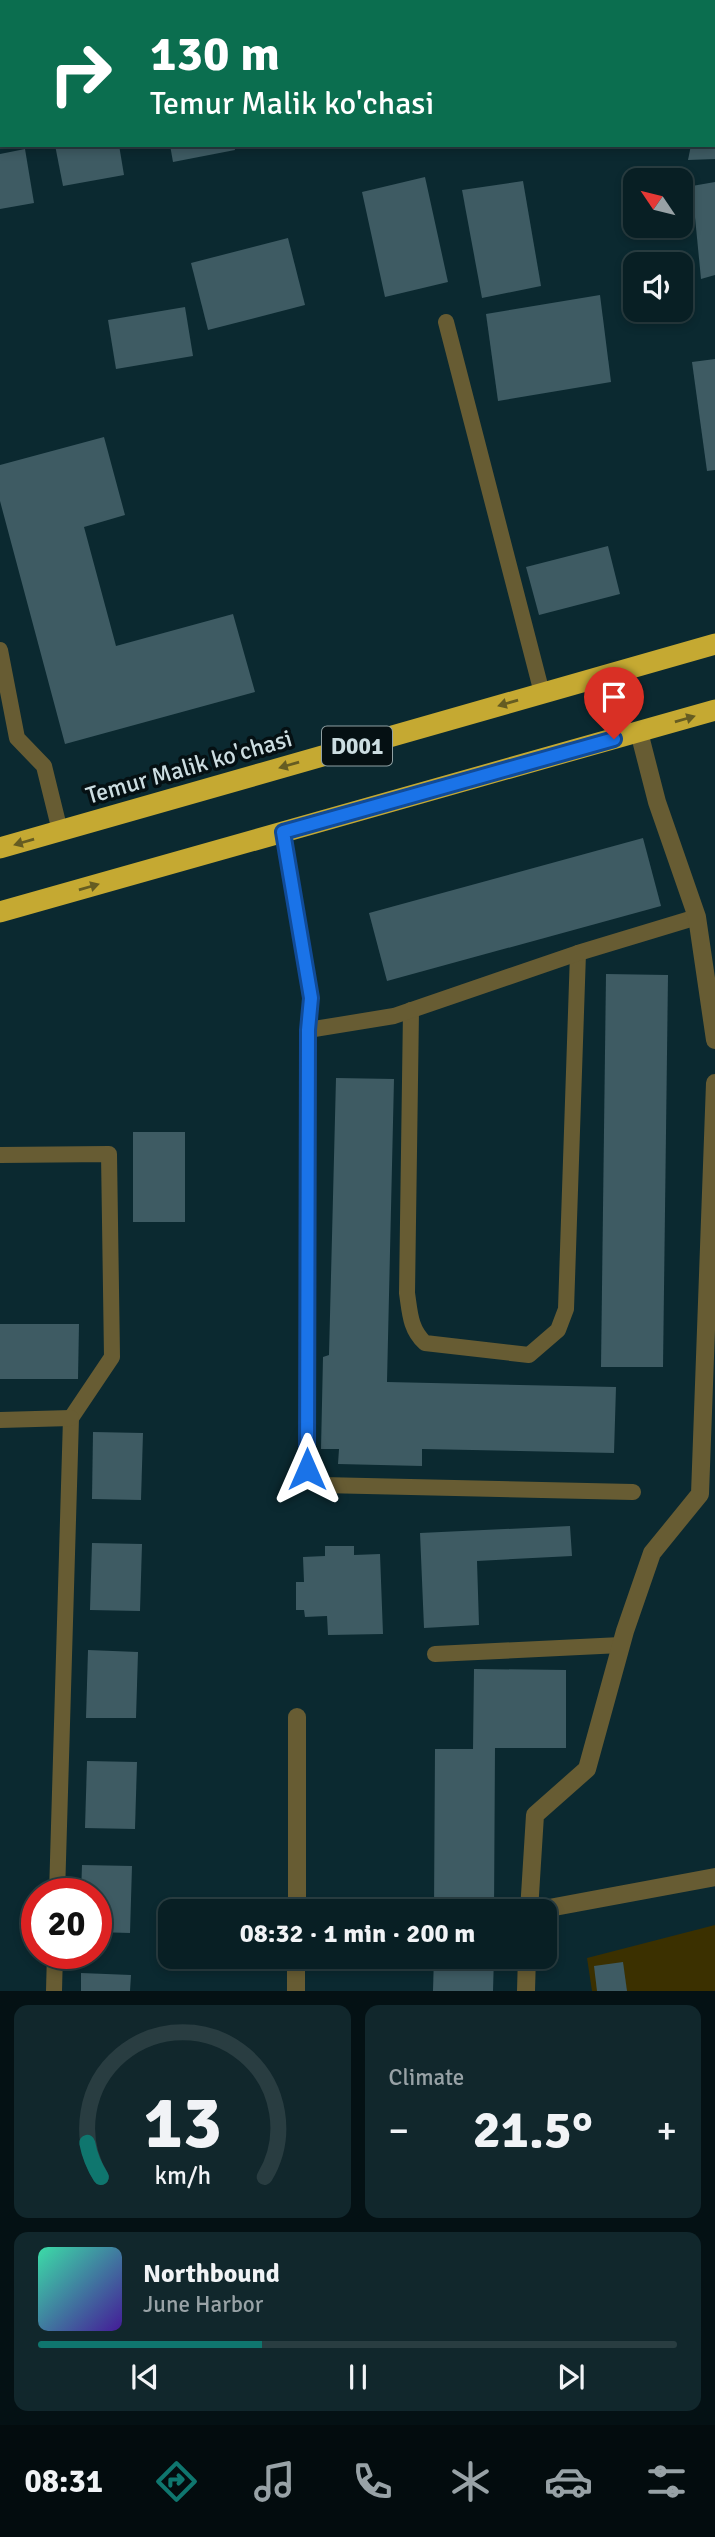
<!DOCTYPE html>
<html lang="en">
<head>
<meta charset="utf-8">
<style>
  body { margin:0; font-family:Signika,sans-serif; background:#11272c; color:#f1f3f6; height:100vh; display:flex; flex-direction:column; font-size:26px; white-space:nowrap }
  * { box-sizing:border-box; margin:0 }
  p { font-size:23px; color:#98a2a6 }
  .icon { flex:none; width:38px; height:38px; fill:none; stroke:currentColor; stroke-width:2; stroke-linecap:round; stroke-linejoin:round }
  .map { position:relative; height:1991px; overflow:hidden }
  .panel { display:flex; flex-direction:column; gap:14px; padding:14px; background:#041114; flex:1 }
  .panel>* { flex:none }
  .guide { position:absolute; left:0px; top:0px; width:716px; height:147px; box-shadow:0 4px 10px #0003,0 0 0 2px #293d41; background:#0b6e4f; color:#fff; overflow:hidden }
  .needle { width:46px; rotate:305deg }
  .controls { position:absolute; left:623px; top:168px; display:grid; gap:14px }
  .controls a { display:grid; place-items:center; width:70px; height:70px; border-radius:14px; background:#081f24; box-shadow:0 4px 10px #0003,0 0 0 2px #293d41; font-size:35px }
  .speed { position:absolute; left:21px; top:1878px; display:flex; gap:14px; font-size:35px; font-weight:700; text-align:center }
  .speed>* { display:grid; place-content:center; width:91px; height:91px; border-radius:50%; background:#081f24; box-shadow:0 4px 10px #0003,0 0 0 2px #293d41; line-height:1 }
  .speed .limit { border:10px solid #d22; background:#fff; color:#111 }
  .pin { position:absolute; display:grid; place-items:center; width:60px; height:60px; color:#fff; margin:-72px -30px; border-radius:50% 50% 50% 0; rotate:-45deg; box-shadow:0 0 7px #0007 }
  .pin .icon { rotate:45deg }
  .me { position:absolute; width:77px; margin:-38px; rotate:0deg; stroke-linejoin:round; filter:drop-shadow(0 0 5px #0008) }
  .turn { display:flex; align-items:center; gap:24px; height:147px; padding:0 35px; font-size:32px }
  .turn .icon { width:91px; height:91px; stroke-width:2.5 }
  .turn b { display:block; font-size:49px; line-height:60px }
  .big { font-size:52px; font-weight:700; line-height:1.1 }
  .panel .card { flex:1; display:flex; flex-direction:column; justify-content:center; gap:10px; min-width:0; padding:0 24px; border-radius:14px; background:#11272c }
  .panel .dial { align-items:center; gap:0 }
  .dial svg { height:182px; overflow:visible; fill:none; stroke:#293d41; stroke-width:7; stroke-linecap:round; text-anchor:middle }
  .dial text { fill:#f1f3f6; stroke:none }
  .song { display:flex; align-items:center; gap:21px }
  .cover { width:84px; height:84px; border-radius:10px; background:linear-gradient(135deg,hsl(160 70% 55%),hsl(260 70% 35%)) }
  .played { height:7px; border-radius:4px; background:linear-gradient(90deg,#0f766e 35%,#293d41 35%) }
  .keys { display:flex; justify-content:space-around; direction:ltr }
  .heat { display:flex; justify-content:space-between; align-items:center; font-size:38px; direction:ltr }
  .panel .tiles { flex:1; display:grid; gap:14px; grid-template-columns:1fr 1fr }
  .card:last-child { grid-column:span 2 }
  .trip { position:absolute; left:158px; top:1899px; width:399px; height:70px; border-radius:14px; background:#081f24; box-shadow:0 4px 10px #0003,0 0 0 2px #293d41; font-weight:700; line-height:70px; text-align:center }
  .tabs { display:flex; height:112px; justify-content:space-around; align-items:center; background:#030c0e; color:#98a2a6 }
  .tabs .icon { width:49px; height:49px }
  .tabs .active { color:#0f766e }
  .tabs b { font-size:32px; color:#f1f3f6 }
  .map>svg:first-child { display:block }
</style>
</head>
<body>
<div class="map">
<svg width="715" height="1991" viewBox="0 0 715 1991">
  <rect width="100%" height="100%" fill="#0b2930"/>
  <!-- green -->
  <polygon fill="#3b3000" points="715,1925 715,1991 592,1991 587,1958"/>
  <!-- building -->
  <g fill="#3e5b63">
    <polygon points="55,145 119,145 124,175 63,186"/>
    <polygon points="170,145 234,145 235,150 173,162"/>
    <polygon points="691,145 715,145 715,159 688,160"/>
    <polygon points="25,149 34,203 0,209 0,154"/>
    <polygon points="425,177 448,282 385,297 362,192"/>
    <polygon points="523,181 541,286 482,298 462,190"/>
    <polygon points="715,182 715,275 701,279 692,186"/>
    <polygon points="288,238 305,305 208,330 191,263"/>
    <polygon points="600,295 611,382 498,401 486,314"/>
    <polygon points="185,307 193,356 116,369 108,320"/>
    <polygon points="715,359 715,470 707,471 692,362"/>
    <polygon points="104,437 125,515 84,527 116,646 233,614 255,692 65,744 0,501 0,465"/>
    <polygon points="608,546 620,594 539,615 526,567"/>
    <polygon points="643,838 661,906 387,981 369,913"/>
    <polygon points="606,974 668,975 663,1367 601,1367"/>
    <polygon points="336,1078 394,1079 387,1382 616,1387 614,1453 422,1449 422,1466 338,1464 339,1449 321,1449 323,1357 329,1355"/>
    <rect x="133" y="1132" width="52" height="90"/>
    <polygon points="0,1324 79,1324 78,1379 0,1379"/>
    <polygon points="93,1432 143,1433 141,1500 92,1499"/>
    <polygon points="570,1526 572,1556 477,1561 479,1625 424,1628 420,1533"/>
    <polygon points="92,1543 142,1544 140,1611 90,1610"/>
    <polygon points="325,1546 354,1546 354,1555 380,1554 383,1634 328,1635 327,1616 305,1617 304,1610 296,1610 296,1582 304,1582 303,1557 325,1556"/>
    <polygon points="88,1650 138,1652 136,1718 86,1718"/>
    <polygon points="474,1669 566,1670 566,1748 495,1748 494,1911 434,1911 435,1749 473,1749"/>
    <polygon points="87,1761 137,1762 135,1829 85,1828"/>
    <polygon points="82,1865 132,1866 130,1933 96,1932 96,1894 81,1894"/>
    <polygon points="434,1956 494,1956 493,1991 433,1991"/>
    <polygon points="623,1962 627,1991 597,1991 594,1966"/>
    <polygon points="81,1973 131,1975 130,1991 81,1991"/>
  </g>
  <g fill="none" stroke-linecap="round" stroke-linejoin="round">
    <!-- lane -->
    <g stroke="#675c33" stroke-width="16">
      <polyline points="446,322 542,693"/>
      <polyline points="0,650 17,738 44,766 60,831"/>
      <polyline points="283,832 311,998 308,1030 307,1469 322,1485 633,1492"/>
      <path d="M 411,1010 L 407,1293 C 410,1313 410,1329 425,1343 L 529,1355 L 558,1330 L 566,1309 L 578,953"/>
      <polyline points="308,1030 394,1016 578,953 697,917"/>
      <polyline points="0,1155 109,1154 112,1357 71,1418 57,1894"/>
      <polyline points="0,1420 71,1418"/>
      <polyline points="435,1654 621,1645"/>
      <polyline points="54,1991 55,1953"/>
    </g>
    <!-- street -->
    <g stroke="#675c33" stroke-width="18">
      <polyline points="404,2 405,0"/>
      <polyline points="0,134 2,134"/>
      <polyline points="639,732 657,802 697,917 715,1040"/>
      <polyline points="297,1911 297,1717"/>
      <polyline points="529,1911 535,1815 587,1769 625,1631 652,1553 700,1494 715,1083"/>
      <polyline points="533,1911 715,1877"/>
      <polyline points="296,1991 296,1956"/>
      <polyline points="526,1991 527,1956"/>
    </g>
    <!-- highway -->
    <g stroke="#c5a932" stroke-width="21">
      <polyline points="0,848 715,644"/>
      <polyline points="0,912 715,710"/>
    </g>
  </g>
  <!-- one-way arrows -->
  <defs><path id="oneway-solid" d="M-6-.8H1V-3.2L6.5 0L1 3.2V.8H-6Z" transform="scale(1.75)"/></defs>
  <g fill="#655c22">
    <use href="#oneway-solid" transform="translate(508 703) rotate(164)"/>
    <use href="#oneway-solid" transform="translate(685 719) rotate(-16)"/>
    <use href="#oneway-solid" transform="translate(289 765) rotate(164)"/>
    <use href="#oneway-solid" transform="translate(24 842) rotate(164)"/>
    <use href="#oneway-solid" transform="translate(89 887) rotate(-16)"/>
  </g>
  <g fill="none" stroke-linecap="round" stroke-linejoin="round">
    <!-- route casing -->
    <g stroke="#114b97" stroke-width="18">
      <polyline id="route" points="307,1469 308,1030 311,998 283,832 614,739"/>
    </g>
    <!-- route -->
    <use href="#route" stroke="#1a73e8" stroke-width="12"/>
  </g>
  <g text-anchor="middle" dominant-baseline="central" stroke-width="7" stroke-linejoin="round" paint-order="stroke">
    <!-- shield labels -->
    <rect fill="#051013" stroke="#90a0a3" stroke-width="2" x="322" y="726.5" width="70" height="39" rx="5"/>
    <g font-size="23" font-weight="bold" fill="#ccdde1">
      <text x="357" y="746">D001</text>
    </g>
    <!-- street labels -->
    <g font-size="24" fill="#ccdde1" stroke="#051013">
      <text transform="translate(189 767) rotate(-16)">Temur Malik ko'chasi</text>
    </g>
  </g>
</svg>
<div class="controls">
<a><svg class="needle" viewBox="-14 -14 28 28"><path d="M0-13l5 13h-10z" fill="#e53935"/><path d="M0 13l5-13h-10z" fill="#98a2a6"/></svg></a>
<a><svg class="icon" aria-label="sound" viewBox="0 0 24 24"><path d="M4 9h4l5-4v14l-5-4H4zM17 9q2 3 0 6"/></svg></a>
</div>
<div class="speed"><div class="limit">20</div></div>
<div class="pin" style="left:614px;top:739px;background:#d93025"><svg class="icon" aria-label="arrive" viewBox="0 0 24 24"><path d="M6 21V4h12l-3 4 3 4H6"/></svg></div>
<svg class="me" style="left:307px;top:1469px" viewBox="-20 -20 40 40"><path d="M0-17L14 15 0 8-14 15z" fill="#1a73e8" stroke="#fff" stroke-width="4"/></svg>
<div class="trip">08:32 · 1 min · 200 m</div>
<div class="guide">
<div class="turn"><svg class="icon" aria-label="right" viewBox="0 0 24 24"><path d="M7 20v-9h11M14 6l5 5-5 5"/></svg><div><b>130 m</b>Temur Malik ko'chasi</div></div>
</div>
</div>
<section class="panel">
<div class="tiles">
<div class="card dial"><svg viewBox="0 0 100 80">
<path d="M14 69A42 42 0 1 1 86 69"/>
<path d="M14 69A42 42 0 0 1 8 54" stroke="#0f766e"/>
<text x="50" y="56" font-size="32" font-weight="700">13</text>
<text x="50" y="72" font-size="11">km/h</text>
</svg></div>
<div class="card"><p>Climate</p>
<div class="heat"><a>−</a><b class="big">21.5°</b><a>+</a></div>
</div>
<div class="card">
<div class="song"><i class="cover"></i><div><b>Northbound</b><p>June Harbor</p></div></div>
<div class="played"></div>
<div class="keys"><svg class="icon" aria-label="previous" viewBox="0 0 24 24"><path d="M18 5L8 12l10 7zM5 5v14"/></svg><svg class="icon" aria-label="pause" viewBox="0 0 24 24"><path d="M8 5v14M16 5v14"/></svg><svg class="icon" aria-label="next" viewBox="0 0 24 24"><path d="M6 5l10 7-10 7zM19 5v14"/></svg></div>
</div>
</div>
</section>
<nav class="tabs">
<b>08:31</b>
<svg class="icon active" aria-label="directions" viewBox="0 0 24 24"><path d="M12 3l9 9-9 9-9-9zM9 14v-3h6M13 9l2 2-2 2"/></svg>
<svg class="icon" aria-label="music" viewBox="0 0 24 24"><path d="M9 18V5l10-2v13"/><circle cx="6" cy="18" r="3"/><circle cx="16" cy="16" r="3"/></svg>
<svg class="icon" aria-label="phone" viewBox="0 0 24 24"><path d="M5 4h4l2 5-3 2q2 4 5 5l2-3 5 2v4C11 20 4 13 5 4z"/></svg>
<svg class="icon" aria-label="climate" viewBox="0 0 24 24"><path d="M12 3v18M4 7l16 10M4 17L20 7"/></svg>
<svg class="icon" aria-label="car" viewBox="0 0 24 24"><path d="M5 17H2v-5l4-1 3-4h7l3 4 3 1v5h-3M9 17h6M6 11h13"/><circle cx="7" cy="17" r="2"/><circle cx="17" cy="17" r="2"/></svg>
<svg class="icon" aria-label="filters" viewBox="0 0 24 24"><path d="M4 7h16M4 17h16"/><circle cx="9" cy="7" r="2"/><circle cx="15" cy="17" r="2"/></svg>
</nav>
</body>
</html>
